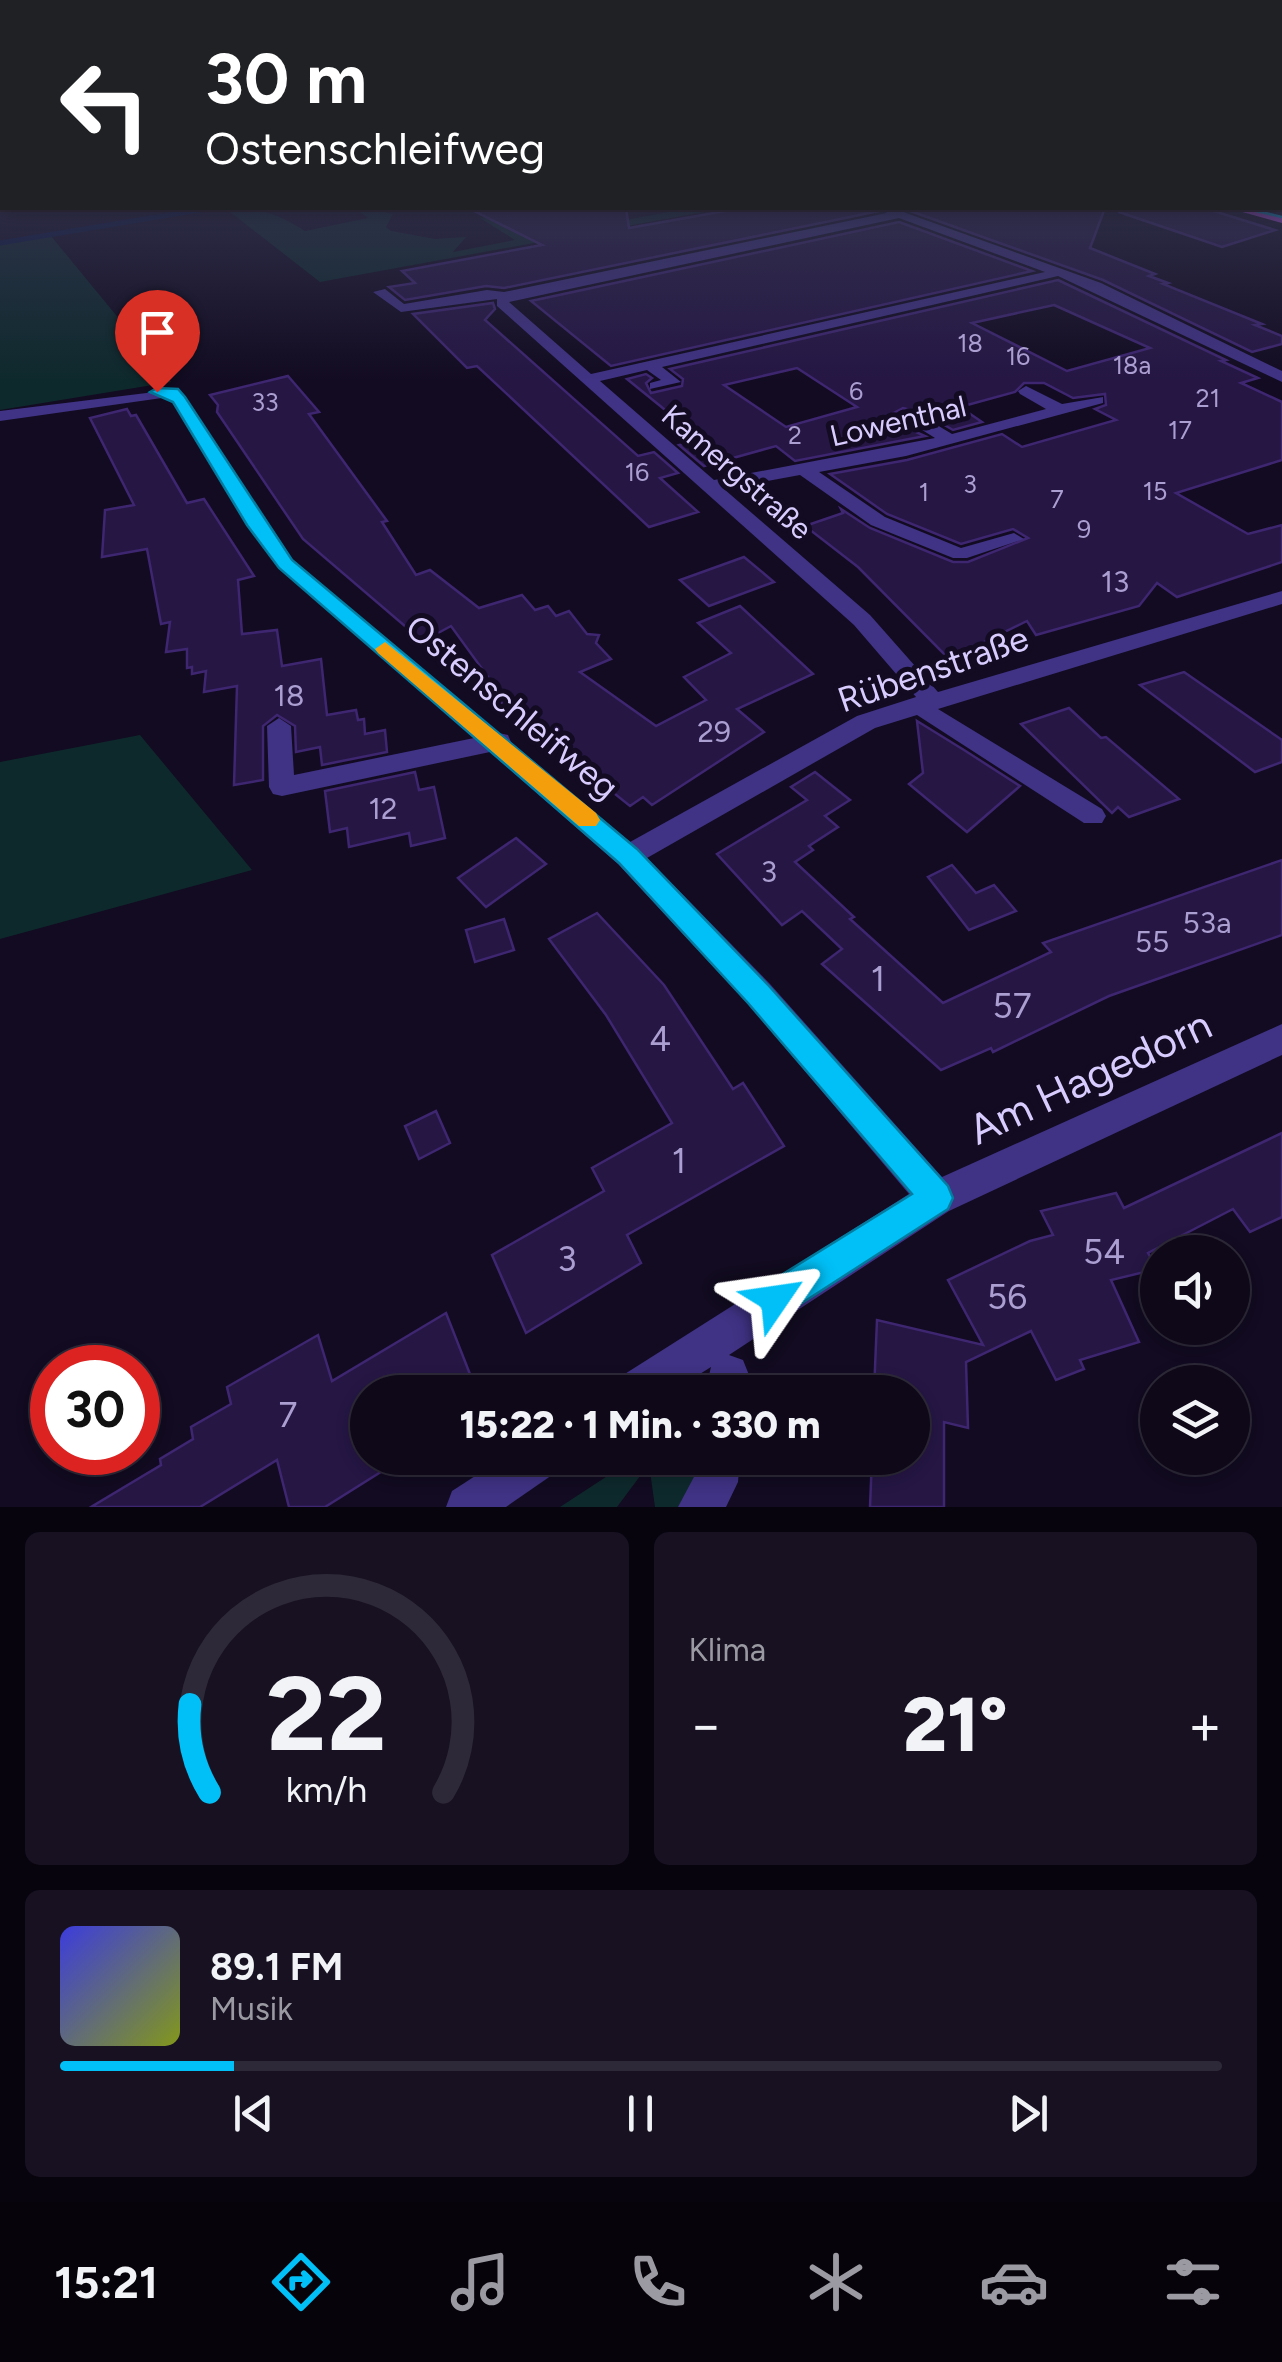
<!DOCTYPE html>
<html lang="de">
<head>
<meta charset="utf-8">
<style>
  body { margin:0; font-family:Figtree,sans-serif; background:#171122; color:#f1f3f6; height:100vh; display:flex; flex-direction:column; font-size:38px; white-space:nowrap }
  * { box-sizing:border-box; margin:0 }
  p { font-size:32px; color:#9b9aa2 }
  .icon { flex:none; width:55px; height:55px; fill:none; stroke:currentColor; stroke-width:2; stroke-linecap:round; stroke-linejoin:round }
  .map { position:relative; height:1507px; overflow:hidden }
  .drawer { display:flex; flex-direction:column; gap:25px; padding:25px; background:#08040e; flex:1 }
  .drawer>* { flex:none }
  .hud { position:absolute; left:0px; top:0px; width:1282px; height:210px; box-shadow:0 5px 15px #0003,0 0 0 2px #2e2938; background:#202124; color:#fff; overflow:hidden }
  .tools { position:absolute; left:1140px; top:1235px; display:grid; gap:20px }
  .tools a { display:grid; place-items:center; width:110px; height:110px; border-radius:50%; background:#0e0819; box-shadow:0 5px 15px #0003,0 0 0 2px #2e2938; font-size:50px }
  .speed { position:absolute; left:30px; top:1345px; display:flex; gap:20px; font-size:50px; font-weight:700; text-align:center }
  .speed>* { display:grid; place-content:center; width:130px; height:130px; border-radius:50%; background:#0e0819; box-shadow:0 5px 15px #0003,0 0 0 2px #2e2938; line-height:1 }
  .speed .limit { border:15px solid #d22; background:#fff; color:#111 }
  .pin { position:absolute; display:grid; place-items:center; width:85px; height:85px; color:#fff; margin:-102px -42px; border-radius:50% 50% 50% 0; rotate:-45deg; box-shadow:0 0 10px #0007 }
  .pin .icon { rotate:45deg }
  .me { position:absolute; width:110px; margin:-55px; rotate:58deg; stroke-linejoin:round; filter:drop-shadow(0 0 8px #0008) }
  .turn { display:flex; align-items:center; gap:35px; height:210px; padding:0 40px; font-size:45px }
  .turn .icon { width:130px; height:130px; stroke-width:2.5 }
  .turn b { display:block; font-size:70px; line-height:85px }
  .big { font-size:75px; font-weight:800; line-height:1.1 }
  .drawer .tile { flex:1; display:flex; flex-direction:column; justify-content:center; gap:15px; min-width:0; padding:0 35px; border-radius:15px; background:#171122 }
  .drawer .dial { align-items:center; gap:0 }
  .dial svg { height:260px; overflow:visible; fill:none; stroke:#2e2938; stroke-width:7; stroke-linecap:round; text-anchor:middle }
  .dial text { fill:#f1f3f6; stroke:none }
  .song { display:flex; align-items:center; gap:30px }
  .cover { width:120px; height:120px; border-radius:15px; background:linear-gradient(135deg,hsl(240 70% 55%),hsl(70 70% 35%)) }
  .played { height:10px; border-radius:5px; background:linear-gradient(90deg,#00c0f7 15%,#2e2938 15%) }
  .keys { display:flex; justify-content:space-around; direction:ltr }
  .heat { display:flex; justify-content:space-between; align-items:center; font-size:55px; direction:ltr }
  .drawer .tiles { flex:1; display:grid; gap:25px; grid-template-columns:1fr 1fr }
  .tile:last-child { grid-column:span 2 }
  .trip { position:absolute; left:350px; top:1375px; width:580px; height:100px; border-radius:50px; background:#0e0819; box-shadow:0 5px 15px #0003,0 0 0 2px #2e2938; font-weight:800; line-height:100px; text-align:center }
  .dock { display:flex; height:160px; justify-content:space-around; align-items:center; background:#06030a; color:#9b9aa2 }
  .dock .icon { width:70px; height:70px }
  .dock .current { color:#00c0f7 }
  .dock b { font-size:45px; color:#f1f3f6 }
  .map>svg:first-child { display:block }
</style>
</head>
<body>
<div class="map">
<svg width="1282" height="1507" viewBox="0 0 1282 1507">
  <rect width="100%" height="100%" fill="#120b21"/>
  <!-- green -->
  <g fill="#0e292c">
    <path d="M 225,208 C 257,207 277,213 305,231 L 368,218 L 354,208 L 389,208 L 379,211 L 393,214 L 386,227 L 391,231 L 435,239 L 466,237 L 453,252 L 515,240 L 480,218 L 491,216 L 529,238 L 690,208 L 725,208 L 320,282 Z"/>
    <polygon points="51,236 171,382 0,410 0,244"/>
    <polygon points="140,735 252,870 0,939 0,762"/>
    <polygon points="635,1458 701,1458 684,1507 655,1507 649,1464 617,1507 560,1507"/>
  </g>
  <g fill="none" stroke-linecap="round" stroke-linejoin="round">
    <!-- stream -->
    <polyline stroke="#051440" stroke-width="5" points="0,243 211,208"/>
  </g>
  <!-- building -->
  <g fill="#251644" stroke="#3e2671" stroke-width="2.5" fill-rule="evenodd">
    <polygon points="468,208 626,208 629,228 742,208 879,211 504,288 486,286 405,300 389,287 415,283 402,271 542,245"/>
    <polygon points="902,208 1105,208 1090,248 1155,274 1149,276 1168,283 1163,284 1262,324 1255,325 1282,336 1282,344 1252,352 1103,280"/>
    <polygon points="1119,208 1204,208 1275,230 1222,247 1119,212"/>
    <polygon points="899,222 1032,271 611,366 531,301"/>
    <path d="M 1058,280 L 1226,360 L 1221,361 L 1258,378 L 1241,383 L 1282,402 L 1282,460 L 1176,493 L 1248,534 L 1282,525 L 1282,562 L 1177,597 L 1157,583 L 1139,606 L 1036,635 L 1027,621 L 949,659 L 858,567 L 805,526 L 843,513 L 841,509 L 870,528 L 953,562 L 968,562 L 1028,538 L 1013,529 L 961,544 L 887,514 L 830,474 L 907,460 L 1002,434 L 1022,447 L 1116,420 L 1095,409 L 1106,405 L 1105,394 L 1073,398 L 1044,383 L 1024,383 L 1015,392 L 960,407 L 982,422 L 953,430 L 924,413 L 903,408 L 892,414 L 893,422 L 925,436 L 795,461 L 776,446 L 704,466 L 679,445 L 701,439 L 627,379 L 646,374 L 652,378 L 646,383 L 651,393 L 682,386 L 683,379 L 670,369 ZM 1054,305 L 1150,348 L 1067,371 L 972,323 ZM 797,368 L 857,407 L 786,427 L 724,385 Z"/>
    <polygon points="493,303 495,309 485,320 638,456 654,452 678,473 660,478 698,512 649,527 477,366 467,368 413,314"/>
    <polygon points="288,376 319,412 309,414 387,521 382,522 416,575 430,570 479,608 522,595 535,610 548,606 556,616 569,611 587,634 599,635 596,643 611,659 580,672 656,726 706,700 684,677 731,653 698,623 740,606 813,674 737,709 764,732 652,805 643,797 630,806 494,697 485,683 491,681 451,626 425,640 413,633 303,539 217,412 218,405 210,395"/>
    <polygon points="127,409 131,416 136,415 187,503 204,499 254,576 238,580 242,634 277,630 282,666 321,659 327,715 356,710 358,720 364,719 365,734 385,730 387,752 322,765 320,747 296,752 295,726 277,715 263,726 263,780 234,785 237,686 204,692 206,671 192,674 192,667 187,668 187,649 166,652 170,622 161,624 147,549 102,557 105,510 134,505 90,418"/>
    <polygon points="744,557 774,582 709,606 680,580"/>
    <polygon points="1184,672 1282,740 1282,762 1255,772 1140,685"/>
    <polygon points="1069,708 1101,738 1106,737 1179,799 1129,817 1118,807 1112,813 1021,724"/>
    <polygon points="917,721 964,750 1020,786 967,832 909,784 923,773"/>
    <polygon points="415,772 419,790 434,787 445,838 411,846 409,833 349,847 347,828 330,832 325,791"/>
    <polygon points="815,772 850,800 825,816 838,827 809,846 813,850 795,862 854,917 850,919 943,1003 1051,952 1043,943 1282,860 1282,935 1109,996 993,1052 991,1048 941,1070 822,964 842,949 802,911 782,925 717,854 807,800 791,787"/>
    <polygon points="516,838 546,864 486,907 458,878"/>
    <polygon points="952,865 976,893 994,885 1016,911 969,930 928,877"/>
    <polygon points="597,913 664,985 733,1089 743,1083 784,1146 627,1235 641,1263 526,1333 492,1255 604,1191 592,1168 672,1123 606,1015 549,939"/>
    <polygon points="504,919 514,950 475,962 466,930"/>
    <polygon points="436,1111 450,1143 419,1159 405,1126"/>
    <polygon points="1282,1133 1282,1217 1250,1232 1233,1209 1148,1253 1157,1269 1111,1280 1139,1342 1080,1360 1084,1369 1056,1380 1031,1331 966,1362 968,1428 944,1422 944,1507 870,1507 872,1458 912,1458 912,1392 874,1392 877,1320 983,1345 948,1280 1030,1241 1053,1235 1041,1211 1116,1193 1124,1208"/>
    <polygon points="446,1313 477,1392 368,1392 368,1458 403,1458 325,1507 289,1507 277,1460 200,1507 91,1507 161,1465 160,1459 193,1439 191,1427 231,1404 227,1387 318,1335 332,1381"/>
  </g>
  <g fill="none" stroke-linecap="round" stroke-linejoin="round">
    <!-- minor -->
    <g fill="#403284" fill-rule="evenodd">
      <path d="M 882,208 L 892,208 L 1101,283 L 1282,371 L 1282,382 L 1058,276 L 662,367 L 681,382 L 650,389 L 650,383 L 661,380 L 647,370 L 600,381 L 714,480 L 935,438 L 911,423 L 896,420 L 894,417 L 902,412 L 922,416 L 952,434 L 1046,409 L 1020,394 L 1018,391 L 1026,386 L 1062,404 L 1103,397 L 1103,403 L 906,456 L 819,472 L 885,517 L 961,548 L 1014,533 L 1024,539 L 967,558 L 953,558 L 871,525 L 800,475 L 724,489 L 870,615 L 938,692 L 1282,591 L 1282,604 L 938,709 L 1102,809 L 1106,816 L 1102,823 L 1084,823 L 917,715 L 875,728 L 647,858 L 770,984 L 942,1177 L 1282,1024 L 1282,1055 L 949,1211 L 729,1355 L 743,1360 L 749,1375 L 747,1392 L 705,1392 L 711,1367 L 671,1392 L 614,1392 L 620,1377 L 909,1194 L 748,1004 L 618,864 L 490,752 L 282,796 L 273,794 L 269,787 L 267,726 L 279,718 L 291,726 L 294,775 L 474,738 L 279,568 L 169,397 L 0,421 L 0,411 L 179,389 L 293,560 L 499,733 L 508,735 L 511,742 L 630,842 L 857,716 L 916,697 L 854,625 L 497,306 L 497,299 L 401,312 L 373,292 L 385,289 L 404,304 L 487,290 L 504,292 L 887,213 ZM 899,218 L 1045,272 L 591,374 L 509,302 Z"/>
      <polygon points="503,1458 562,1458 555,1473 506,1507 446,1507 452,1491"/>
      <polygon points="697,1458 740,1458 738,1482 726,1507 678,1507 695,1475"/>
    </g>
    <!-- major -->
    <polygon fill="#d453ff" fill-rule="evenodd" points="1228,208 1244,208 1282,217 1282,223"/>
    <!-- tram -->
    <polyline stroke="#00c0f7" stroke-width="2.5" points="1244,208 1282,217"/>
  </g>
  <!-- sky -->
  <linearGradient id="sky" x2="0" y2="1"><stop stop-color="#0a0612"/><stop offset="0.45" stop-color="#33344e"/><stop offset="1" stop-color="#33344e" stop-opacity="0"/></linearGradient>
  <rect width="1282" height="381" fill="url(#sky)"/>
  <!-- route -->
  <polygon fill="#00c0f7" stroke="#007da1" stroke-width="2.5" points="157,388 178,389 185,397 292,560 637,849 769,986 948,1186 953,1198 948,1209 788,1312 775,1317 762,1312 757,1299 762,1287 912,1194 748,1003 619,863 279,568 247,525 173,402 150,392"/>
  <!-- slow -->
  <polygon fill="#f59e0b" points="385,642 596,813 600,820 596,826 579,826 378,653 375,649"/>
  <g text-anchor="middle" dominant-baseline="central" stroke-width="10" stroke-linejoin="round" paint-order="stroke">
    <!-- far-number labels -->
    <g font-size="25" fill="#ab9ed0">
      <text x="970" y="343">18</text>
      <text x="1018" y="356">16</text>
      <text x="1132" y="365">18a</text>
      <text x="856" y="391">6</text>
      <text x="1208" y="398">21</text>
      <text x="265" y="402">33</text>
      <text x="1180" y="430">17</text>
      <text x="795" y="435">2</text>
      <text x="637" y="472">16</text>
      <text x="970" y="484">3</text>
      <text x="1155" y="491">15</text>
      <text x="924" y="492">1</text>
      <text x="1057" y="499">7</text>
      <text x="1084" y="529">9</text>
    </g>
    <!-- far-street labels -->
    <g font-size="30" fill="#d8ccff" stroke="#120b21">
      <text transform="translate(898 421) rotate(-13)">Lowenthal</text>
      <text transform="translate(737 472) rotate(41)">Kamergstraße</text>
    </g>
    <!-- number labels -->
    <g font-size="30" fill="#ab9ed0">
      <text x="1115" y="581">13</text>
      <text x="289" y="695">18</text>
      <text x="714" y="731">29</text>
      <text x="383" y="808">12</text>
      <text x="769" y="871">3</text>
      <text x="1207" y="922">53a</text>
      <text x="1152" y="941">55</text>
    </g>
    <!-- street labels -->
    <g font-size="35" fill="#d8ccff" stroke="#120b21">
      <text transform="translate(933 669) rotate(-19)">Rübenstraße</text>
      <text transform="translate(512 707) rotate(40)">Ostenschleifweg</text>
    </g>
    <!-- near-number labels -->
    <g font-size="35" fill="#ab9ed0">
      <text x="878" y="979">1</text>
      <text x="1012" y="1006">57</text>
      <text x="660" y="1039">4</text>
      <text x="679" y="1161">1</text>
      <text x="1104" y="1252">54</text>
      <text x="567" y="1259">3</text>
      <text x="1007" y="1297">56</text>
      <text x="288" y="1415">7</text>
    </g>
    <!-- near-street labels -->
    <g font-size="42" fill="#d8ccff" stroke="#120b21">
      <text transform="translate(1090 1077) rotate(-25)">Am Hagedorn</text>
    </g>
  </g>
</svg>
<div class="tools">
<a><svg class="icon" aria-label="sound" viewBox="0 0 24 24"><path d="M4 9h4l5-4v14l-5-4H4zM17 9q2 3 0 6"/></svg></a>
<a><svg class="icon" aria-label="layers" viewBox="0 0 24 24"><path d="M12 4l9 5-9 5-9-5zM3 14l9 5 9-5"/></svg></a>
</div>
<div class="speed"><div class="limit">30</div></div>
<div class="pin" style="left:157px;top:392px;background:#d93025"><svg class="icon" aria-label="arrive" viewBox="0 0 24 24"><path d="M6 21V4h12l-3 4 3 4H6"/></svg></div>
<svg class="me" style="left:775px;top:1299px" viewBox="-20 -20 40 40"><path d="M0-17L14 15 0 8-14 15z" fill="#00c0f7" stroke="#fff" stroke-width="4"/></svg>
<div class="trip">15:22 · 1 Min. · 330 m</div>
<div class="hud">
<div class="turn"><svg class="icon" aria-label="left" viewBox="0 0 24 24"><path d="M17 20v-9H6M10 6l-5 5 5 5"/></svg><div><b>30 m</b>Ostenschleifweg</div></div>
</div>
</div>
<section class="drawer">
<div class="tiles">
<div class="tile dial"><svg viewBox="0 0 100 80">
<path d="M14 69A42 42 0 1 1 86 69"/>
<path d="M14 69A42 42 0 0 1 8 42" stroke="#00c0f7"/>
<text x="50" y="56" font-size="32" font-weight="700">22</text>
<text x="50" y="72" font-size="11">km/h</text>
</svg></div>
<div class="tile"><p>Klima</p>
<div class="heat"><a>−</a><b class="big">21°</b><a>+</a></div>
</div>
<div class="tile">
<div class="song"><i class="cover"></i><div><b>89.1 FM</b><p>Musik</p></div></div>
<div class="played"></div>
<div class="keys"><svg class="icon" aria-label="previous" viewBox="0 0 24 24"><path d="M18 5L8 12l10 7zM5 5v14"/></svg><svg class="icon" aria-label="pause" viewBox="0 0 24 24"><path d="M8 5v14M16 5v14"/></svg><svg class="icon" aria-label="next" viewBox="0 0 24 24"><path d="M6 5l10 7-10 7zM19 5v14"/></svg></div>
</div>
</div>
</section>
<nav class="dock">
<b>15:21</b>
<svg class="icon current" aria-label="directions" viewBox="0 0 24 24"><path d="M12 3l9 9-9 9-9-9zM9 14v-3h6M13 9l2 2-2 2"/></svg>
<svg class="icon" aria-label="music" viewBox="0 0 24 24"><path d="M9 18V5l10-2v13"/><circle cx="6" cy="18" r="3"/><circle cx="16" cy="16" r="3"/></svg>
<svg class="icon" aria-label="phone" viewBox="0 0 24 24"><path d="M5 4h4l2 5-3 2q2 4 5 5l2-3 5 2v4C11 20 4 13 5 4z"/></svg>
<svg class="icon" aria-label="climate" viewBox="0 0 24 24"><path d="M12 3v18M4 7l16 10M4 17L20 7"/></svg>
<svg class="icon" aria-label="car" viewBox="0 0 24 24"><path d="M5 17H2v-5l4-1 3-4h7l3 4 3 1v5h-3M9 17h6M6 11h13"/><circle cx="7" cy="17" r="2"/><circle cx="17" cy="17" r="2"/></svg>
<svg class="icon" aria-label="filters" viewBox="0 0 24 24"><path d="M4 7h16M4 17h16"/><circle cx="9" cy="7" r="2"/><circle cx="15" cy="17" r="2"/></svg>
</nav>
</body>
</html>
